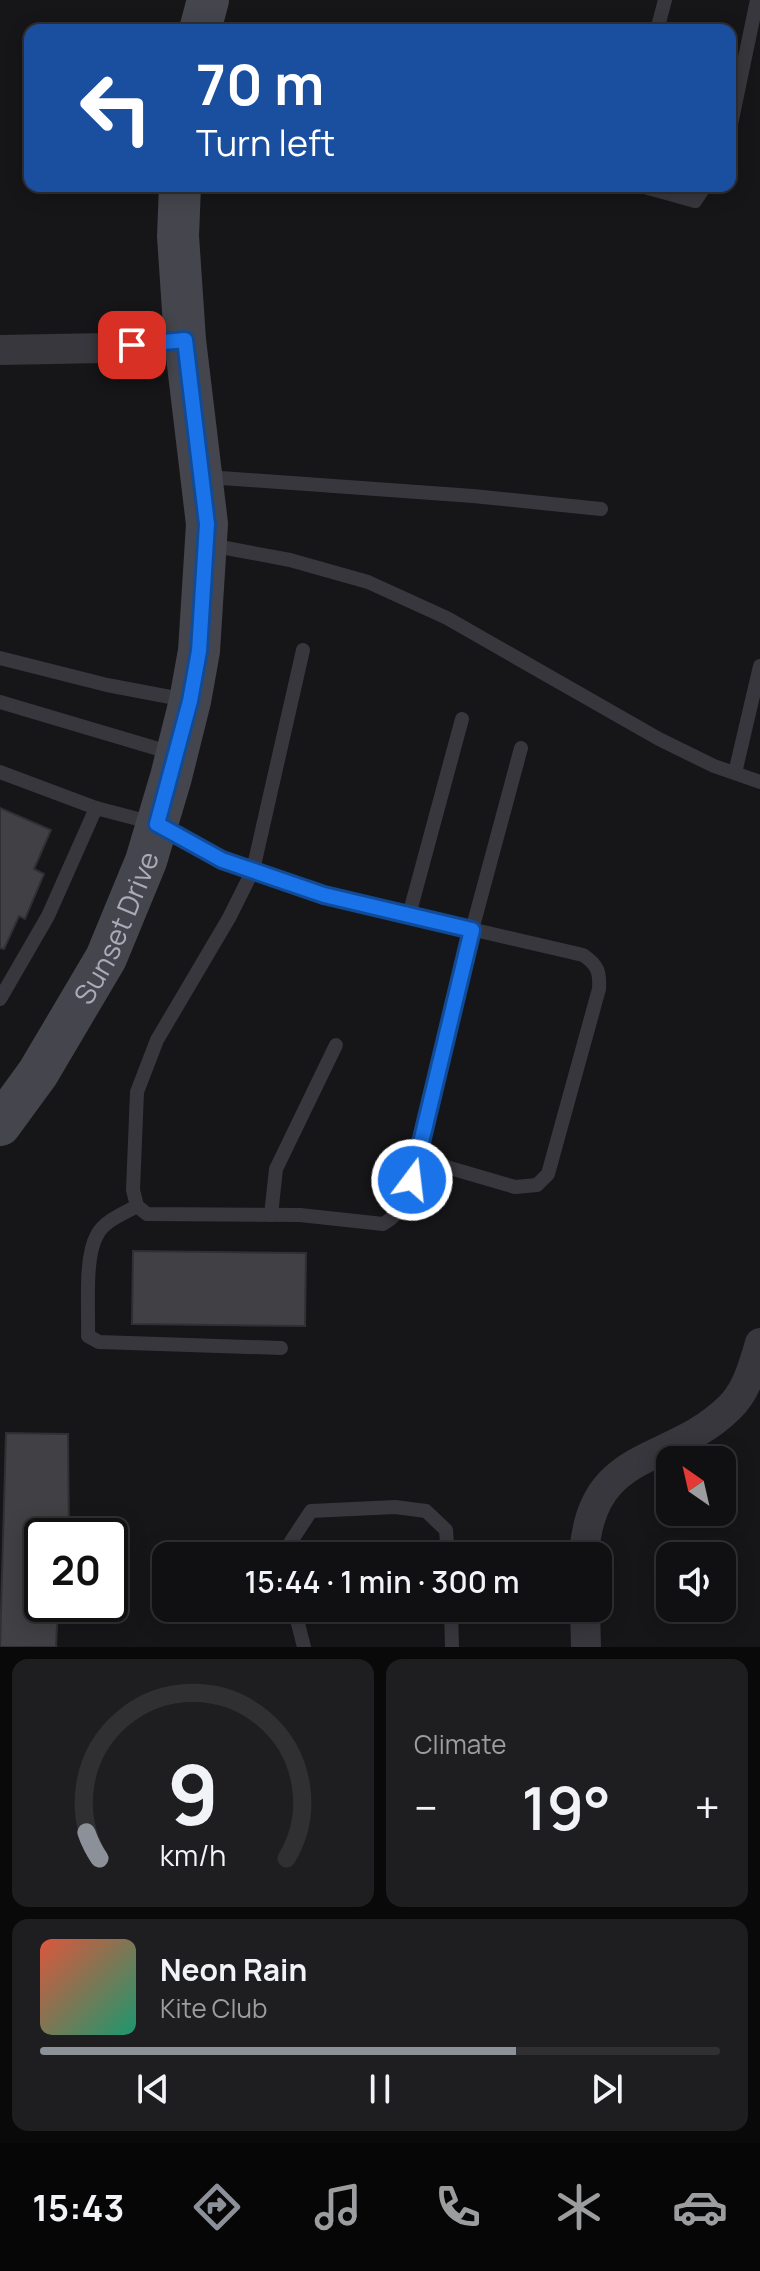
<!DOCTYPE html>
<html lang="en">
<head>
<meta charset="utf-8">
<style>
  body { margin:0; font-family:Manrope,sans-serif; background:#1e1e20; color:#f1f3f6; height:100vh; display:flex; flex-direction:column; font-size:30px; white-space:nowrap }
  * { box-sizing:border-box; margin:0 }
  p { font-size:26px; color:#9c9d9f }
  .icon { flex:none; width:44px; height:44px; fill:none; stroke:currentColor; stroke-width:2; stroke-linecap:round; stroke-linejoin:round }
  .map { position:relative; height:1647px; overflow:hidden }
  .drawer { display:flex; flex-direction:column; gap:12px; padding:12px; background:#09090a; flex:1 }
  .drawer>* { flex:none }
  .hud { position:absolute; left:24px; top:24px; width:712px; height:168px; border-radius:16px; box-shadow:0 4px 20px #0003,0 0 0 2px #303032; background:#1a4fa0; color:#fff; overflow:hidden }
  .needle { width:52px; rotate:326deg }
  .fabs { position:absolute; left:656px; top:1446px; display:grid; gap:16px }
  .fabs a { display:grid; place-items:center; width:80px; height:80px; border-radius:16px; background:#101012; box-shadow:0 4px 20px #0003,0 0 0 2px #303032; font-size:40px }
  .speed { position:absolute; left:24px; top:1518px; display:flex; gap:16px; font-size:40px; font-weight:700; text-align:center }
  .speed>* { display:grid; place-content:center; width:104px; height:104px; border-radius:50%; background:#101012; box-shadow:0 4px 20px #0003,0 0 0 2px #303032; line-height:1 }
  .speed .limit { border:4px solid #111; border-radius:12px; background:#fff; color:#111 }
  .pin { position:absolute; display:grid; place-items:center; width:68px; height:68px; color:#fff; margin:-34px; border-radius:16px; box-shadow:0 4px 12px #0006 }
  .me { position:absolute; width:88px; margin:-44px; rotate:15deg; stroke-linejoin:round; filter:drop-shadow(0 0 6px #0008) }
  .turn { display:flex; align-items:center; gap:28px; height:168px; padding:0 40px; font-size:36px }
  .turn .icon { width:104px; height:104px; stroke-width:2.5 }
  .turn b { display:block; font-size:56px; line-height:68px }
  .big { font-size:60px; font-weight:600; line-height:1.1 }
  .drawer .tile { flex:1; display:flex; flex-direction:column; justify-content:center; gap:12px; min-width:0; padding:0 28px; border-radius:16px; background:#1e1e20 }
  .drawer .dial { align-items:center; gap:0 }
  .dial svg { height:208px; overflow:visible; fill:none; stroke:#303032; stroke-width:7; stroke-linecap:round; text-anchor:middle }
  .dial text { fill:#f1f3f6; stroke:none }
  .song { display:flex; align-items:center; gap:24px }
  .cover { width:96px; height:96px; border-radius:12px; background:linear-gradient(135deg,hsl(10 70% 55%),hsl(160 70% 35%)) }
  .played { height:8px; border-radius:4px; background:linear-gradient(90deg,#8c9099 70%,#303032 70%) }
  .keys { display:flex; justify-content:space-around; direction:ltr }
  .heat { display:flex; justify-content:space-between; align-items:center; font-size:44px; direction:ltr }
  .drawer .tiles { flex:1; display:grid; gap:12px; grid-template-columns:1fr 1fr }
  .tile:last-child { grid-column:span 2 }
  .trip { position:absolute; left:152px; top:1542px; width:460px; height:80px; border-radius:16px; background:#101012; box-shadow:0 4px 20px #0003,0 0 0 2px #303032; font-weight:600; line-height:80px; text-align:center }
  .menu { display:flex; height:128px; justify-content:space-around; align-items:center; background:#060607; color:#9c9d9f }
  .menu .icon { width:56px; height:56px }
  .menu .current { color:#8c9099 }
  .menu b { font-size:36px; color:#f1f3f6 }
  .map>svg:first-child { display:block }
</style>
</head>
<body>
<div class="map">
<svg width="760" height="1647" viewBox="0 0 760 1647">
  <rect width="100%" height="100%" fill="#161618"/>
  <!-- building -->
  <g fill="#404045" stroke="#303034" stroke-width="2">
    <polygon points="0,808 51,830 34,869 44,874 25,919 19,916 4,949 0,948"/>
    <polygon points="133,1251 306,1253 305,1326 132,1324"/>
    <polygon points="6,1433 68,1434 69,1536 42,1536 42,1604 58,1604 56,1647 0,1647"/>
  </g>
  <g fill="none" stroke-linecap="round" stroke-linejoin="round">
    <!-- lane -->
    <g stroke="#37373d" stroke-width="14">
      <polyline points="657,30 665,0"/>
      <polyline points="730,129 757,0"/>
      <polyline points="641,186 695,201 705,186"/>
      <polyline points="207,477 473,496 601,509"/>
      <polyline points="210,545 290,560 368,582 447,618 659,739 714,766 760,782"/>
      <path d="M 303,650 L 253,870 L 229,918 L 157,1040 L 137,1092 L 133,1190 L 137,1206 L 147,1214 L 300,1215 L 383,1224 C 408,1210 411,1185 419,1159"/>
      <polyline points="0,658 107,685 186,700"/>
      <polyline points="0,702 172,753"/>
      <polyline points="0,772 96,808"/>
      <polyline points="735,773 760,666"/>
      <polyline points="409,915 462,719"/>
      <path d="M 0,999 L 48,916 L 96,808 L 157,824 L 222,860 L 324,895 L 583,955 C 598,965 600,972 599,989 L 548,1174 L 537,1185 L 515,1187 L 419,1159 L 472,930 L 521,748"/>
      <path d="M 137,1206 C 124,1213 104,1221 97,1235 C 84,1258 89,1309 88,1336 L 99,1342 L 281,1348"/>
      <polyline points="271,1215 276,1169 336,1045"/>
      <polyline points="289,1556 290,1543 311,1511 395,1507 426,1511 446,1530 448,1556"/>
      <polyline points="294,1608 304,1647"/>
      <polyline points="451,1608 452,1647"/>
    </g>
    <!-- street -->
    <g stroke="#37373d" stroke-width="30">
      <polyline points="0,350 106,348 185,340"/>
      <path d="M 584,1556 C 590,1447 670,1466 729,1408 C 747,1391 753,1366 760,1343"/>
      <polyline points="585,1608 586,1647"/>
    </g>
    <!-- secondary -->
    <g stroke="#45464d" stroke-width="42">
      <polyline points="200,30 208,0"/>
      <path id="s1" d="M 0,1125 L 38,1073 L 106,958 L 146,861 L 171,777 L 190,701 L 199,651 L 207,524 L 185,340 L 178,236 L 180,186"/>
    </g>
  </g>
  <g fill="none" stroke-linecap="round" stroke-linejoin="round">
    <!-- route casing -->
    <g stroke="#114b97" stroke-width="20">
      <polyline id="route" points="132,345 185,340 207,524 199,651 190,701 157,824 222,860 324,895 472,930 412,1180"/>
    </g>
    <!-- route -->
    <use href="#route" stroke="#1a73e8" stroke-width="14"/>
  </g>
  <g text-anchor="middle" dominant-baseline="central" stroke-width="8" stroke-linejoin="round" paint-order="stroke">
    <!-- street labels -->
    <g font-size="28" fill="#a8abb8" stroke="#111113">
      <text stroke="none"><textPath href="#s1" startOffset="230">Sunset Drive</textPath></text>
    </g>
  </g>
</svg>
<div class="fabs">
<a><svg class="needle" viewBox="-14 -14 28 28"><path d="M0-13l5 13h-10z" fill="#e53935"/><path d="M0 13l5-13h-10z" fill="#9c9d9f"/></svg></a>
<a><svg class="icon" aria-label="sound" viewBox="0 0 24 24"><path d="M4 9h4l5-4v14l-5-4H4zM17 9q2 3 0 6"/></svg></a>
</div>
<div class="speed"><div class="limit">20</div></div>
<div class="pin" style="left:132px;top:345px;background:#d93025"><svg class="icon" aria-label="arrive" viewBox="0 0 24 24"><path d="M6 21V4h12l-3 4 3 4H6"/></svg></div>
<svg class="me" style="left:412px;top:1180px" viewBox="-20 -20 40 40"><circle r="17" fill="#1a73e8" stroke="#fff" stroke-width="3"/><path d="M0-11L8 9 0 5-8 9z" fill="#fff"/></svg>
<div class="trip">15:44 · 1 min · 300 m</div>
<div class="hud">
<div class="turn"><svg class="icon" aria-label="left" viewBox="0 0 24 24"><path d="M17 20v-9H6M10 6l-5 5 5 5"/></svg><div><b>70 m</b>Turn left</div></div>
</div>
</div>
<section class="drawer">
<div class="tiles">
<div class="tile dial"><svg viewBox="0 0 100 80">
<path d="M14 69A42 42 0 1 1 86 69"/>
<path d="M14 69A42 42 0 0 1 9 59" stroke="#8c9099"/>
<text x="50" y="56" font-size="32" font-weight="700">9</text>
<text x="50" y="72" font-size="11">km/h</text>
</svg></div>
<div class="tile"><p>Climate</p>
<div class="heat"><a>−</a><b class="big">19°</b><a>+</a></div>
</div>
<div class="tile">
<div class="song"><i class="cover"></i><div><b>Neon Rain</b><p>Kite Club</p></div></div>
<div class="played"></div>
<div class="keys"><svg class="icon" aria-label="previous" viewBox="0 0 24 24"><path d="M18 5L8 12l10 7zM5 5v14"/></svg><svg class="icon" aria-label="pause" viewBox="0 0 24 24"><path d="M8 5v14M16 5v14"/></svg><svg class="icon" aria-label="next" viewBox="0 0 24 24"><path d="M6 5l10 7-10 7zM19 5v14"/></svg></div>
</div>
</div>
</section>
<nav class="menu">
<b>15:43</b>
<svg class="icon current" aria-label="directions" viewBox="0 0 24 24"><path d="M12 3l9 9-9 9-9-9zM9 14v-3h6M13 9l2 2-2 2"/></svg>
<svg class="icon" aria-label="music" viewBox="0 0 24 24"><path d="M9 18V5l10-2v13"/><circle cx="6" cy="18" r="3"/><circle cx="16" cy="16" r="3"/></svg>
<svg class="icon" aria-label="phone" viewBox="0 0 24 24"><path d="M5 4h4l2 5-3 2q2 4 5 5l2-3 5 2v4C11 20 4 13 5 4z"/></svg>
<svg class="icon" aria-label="climate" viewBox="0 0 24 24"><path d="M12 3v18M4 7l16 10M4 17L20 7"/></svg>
<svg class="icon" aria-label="car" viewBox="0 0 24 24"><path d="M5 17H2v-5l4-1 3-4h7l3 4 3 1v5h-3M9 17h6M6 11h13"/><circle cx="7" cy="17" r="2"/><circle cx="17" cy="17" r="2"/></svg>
</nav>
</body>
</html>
